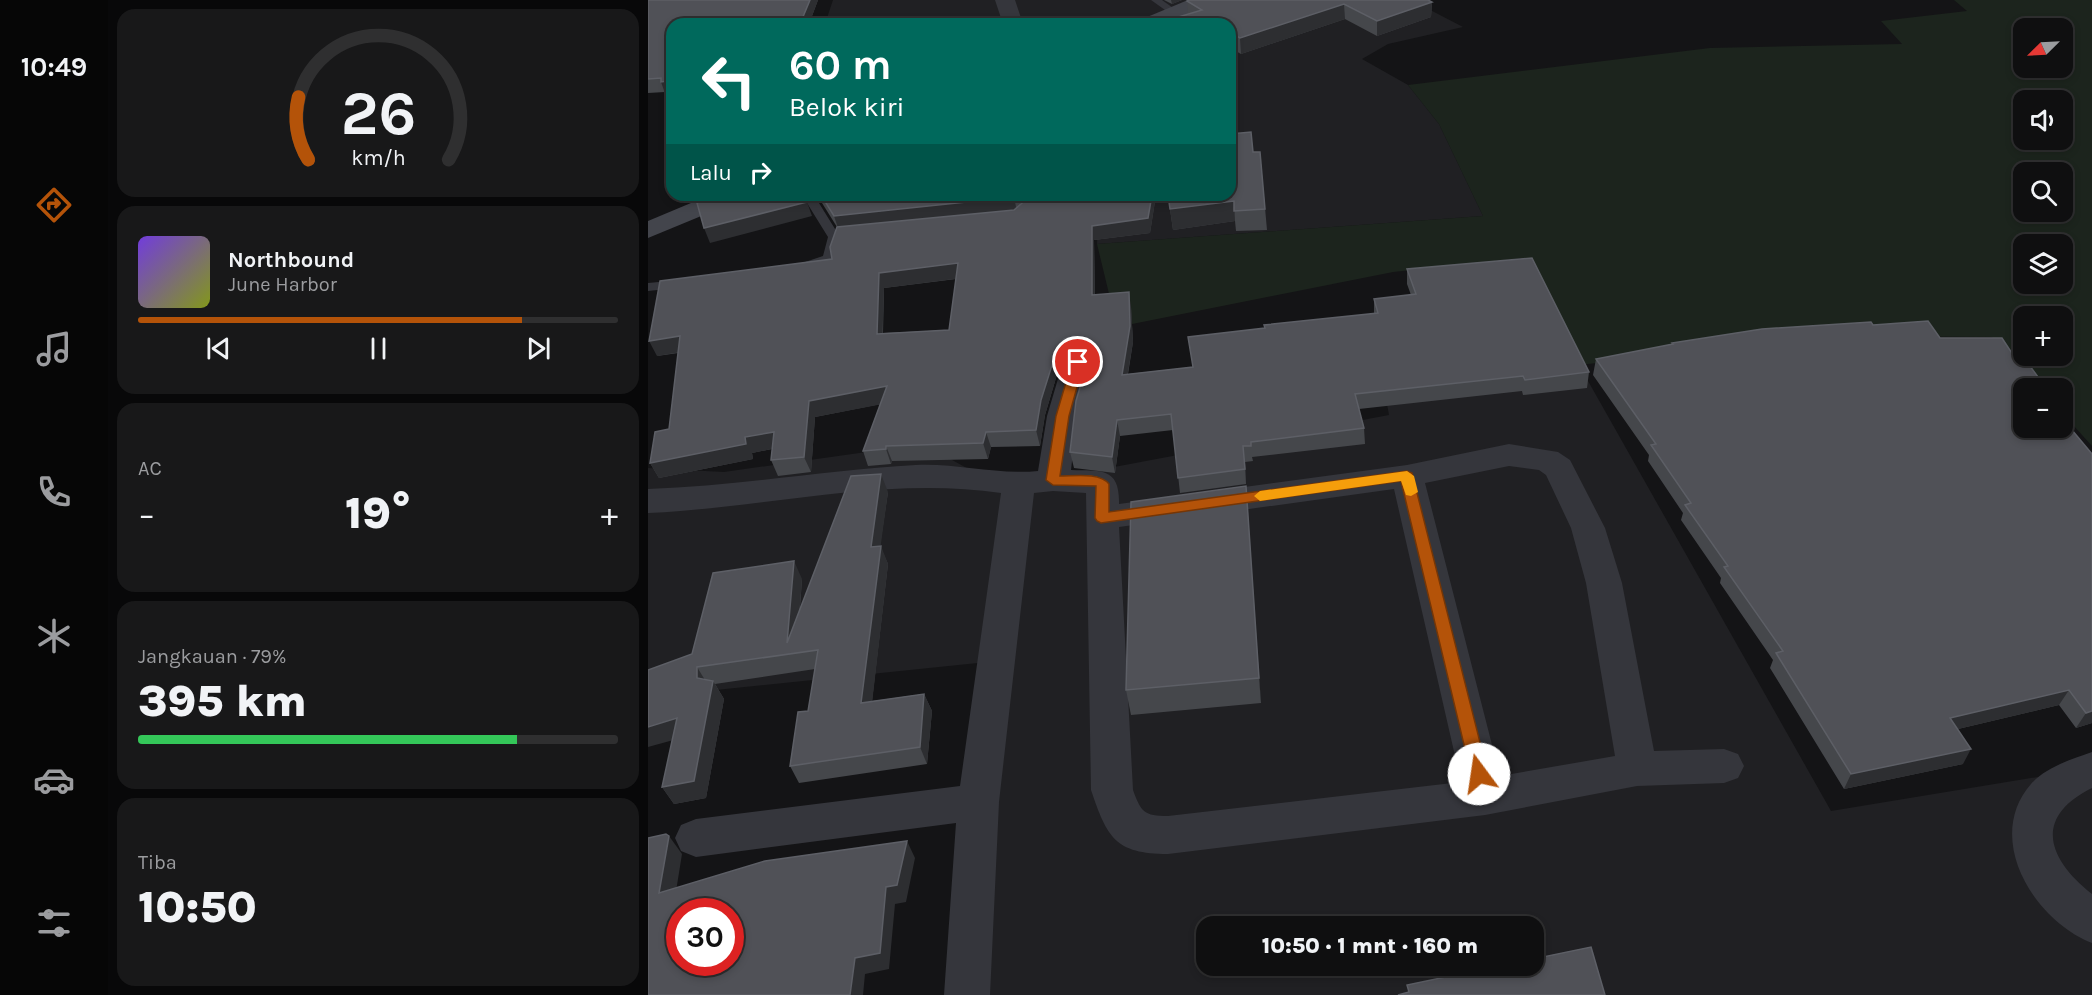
<!DOCTYPE html>
<html lang="id">
<head>
<meta charset="utf-8">
<style>
  body { margin:0; font-family:Karla,sans-serif; background:#181819; color:#f1f3f6; height:100vh; display:flex; flex-direction:column; font-size:22px; white-space:nowrap }
  * { box-sizing:border-box; margin:0 }
  p { font-size:20px; color:#9b9c9f }
  .icon { flex:none; width:33px; height:33px; fill:none; stroke:currentColor; stroke-width:2; stroke-linecap:round; stroke-linejoin:round }
  .map { position:relative; flex:1; overflow:hidden }
  .details { display:flex; flex-direction:column; gap:9px; padding:9px; background:#080809; width:540px }
  .details>* { flex:none }
  .top-card { position:absolute; left:18px; top:18px; width:570px; height:183px; border-radius:18px; box-shadow:0 3px 9px #0003,0 0 0 2px #2f2f30; background:#00695c; color:#fff; overflow:hidden }
  .needle { width:39px; rotate:246deg }
  .buttons { position:absolute; left:1365px; top:18px; display:grid; gap:12px }
  .buttons a { display:grid; place-items:center; width:60px; height:60px; border-radius:12px; background:#0f0f10; box-shadow:0 3px 9px #0003,0 0 0 2px #2f2f30; font-size:30px }
  .speed { position:absolute; left:18px; top:898px; display:flex; gap:12px; font-size:30px; font-weight:700; text-align:center }
  .speed>* { display:grid; place-content:center; width:78px; height:78px; border-radius:50%; background:#0f0f10; box-shadow:0 3px 9px #0003,0 0 0 2px #2f2f30; line-height:1 }
  .speed .limit { border:9px solid #d22; background:#fff; color:#111 }
  .pin { position:absolute; display:grid; place-items:center; width:51px; height:51px; color:#fff; margin:-26px; border:3px solid #fff; border-radius:50%; box-shadow:0 2px 6px #0007 }
  .me { position:absolute; width:66px; margin:-33px; rotate:346deg; stroke-linejoin:round; filter:drop-shadow(0 0 4px #0008) }
  .turn { display:flex; align-items:center; gap:21px; height:126px; padding:0 24px; font-size:27px }
  .turn .icon { width:78px; height:78px; stroke-width:2.5 }
  .turn b { display:block; font-size:42px; line-height:51px }
  .then { display:flex; align-items:center; height:57px; padding:0 24px; background:#0003; gap:12px; font-size:22px }
  .big { font-size:45px; font-weight:800; line-height:1.1 }
  .details .tile { flex:1; display:flex; flex-direction:column; justify-content:center; gap:9px; min-width:0; padding:0 21px; border-radius:18px; background:#181819 }
  .details .dial { align-items:center; gap:0 }
  .dial svg { height:156px; overflow:visible; fill:none; stroke:#2f2f30; stroke-width:7; stroke-linecap:round; text-anchor:middle }
  .dial text { fill:#f1f3f6; stroke:none }
  .song { display:flex; align-items:center; gap:18px }
  .cover { width:72px; height:72px; border-radius:9px; background:linear-gradient(135deg,hsl(260 70% 55%),hsl(70 70% 35%)) }
  .played { height:6px; border-radius:3px; background:linear-gradient(90deg,#b45309 80%,#2f2f30 80%) }
  .keys { display:flex; justify-content:space-around; direction:ltr }
  .heat { display:flex; justify-content:space-between; align-items:center; font-size:33px; direction:ltr }
  .charge { height:9px; border-radius:4px; background:linear-gradient(90deg,#34c759 79%,#2f2f30 0) }
  .trip { position:absolute; left:548px; top:916px; width:348px; height:60px; border-radius:18px; background:#0f0f10; box-shadow:0 3px 9px #0003,0 0 0 2px #2f2f30; font-weight:800; line-height:60px; text-align:center }
  main { display:flex; flex:1; min-height:0 }
  .tabs { display:flex; flex-direction:column; width:108px; justify-content:space-around; align-items:center; background:#060606; color:#9b9c9f }
  .tabs .icon { width:42px; height:42px }
  .tabs .current { color:#b45309 }
  .tabs b { font-size:27px; color:#f1f3f6 }
  .map>svg:first-child { display:block }
</style>
</head>
<body>
<main>
<nav class="tabs">
<b>10:49</b>
<svg class="icon current" aria-label="directions" viewBox="0 0 24 24"><path d="M12 3l9 9-9 9-9-9zM9 14v-3h6M13 9l2 2-2 2"/></svg>
<svg class="icon" aria-label="music" viewBox="0 0 24 24"><path d="M9 18V5l10-2v13"/><circle cx="6" cy="18" r="3"/><circle cx="16" cy="16" r="3"/></svg>
<svg class="icon" aria-label="phone" viewBox="0 0 24 24"><path d="M5 4h4l2 5-3 2q2 4 5 5l2-3 5 2v4C11 20 4 13 5 4z"/></svg>
<svg class="icon" aria-label="climate" viewBox="0 0 24 24"><path d="M12 3v18M4 7l16 10M4 17L20 7"/></svg>
<svg class="icon" aria-label="car" viewBox="0 0 24 24"><path d="M5 17H2v-5l4-1 3-4h7l3 4 3 1v5h-3M9 17h6M6 11h13"/><circle cx="7" cy="17" r="2"/><circle cx="17" cy="17" r="2"/></svg>
<svg class="icon" aria-label="filters" viewBox="0 0 24 24"><path d="M4 7h16M4 17h16"/><circle cx="9" cy="7" r="2"/><circle cx="15" cy="17" r="2"/></svg>
</nav>
<section class="details">
<div class="tile dial"><svg viewBox="0 0 100 80">
<path d="M14 69A42 42 0 1 1 86 69"/>
<path d="M14 69A42 42 0 0 1 9 37" stroke="#b45309"/>
<text x="50" y="56" font-size="32" font-weight="700">26</text>
<text x="50" y="72" font-size="11">km/h</text>
</svg></div>
<div class="tile">
<div class="song"><i class="cover"></i><div><b>Northbound</b><p>June Harbor</p></div></div>
<div class="played"></div>
<div class="keys"><svg class="icon" aria-label="previous" viewBox="0 0 24 24"><path d="M18 5L8 12l10 7zM5 5v14"/></svg><svg class="icon" aria-label="pause" viewBox="0 0 24 24"><path d="M8 5v14M16 5v14"/></svg><svg class="icon" aria-label="next" viewBox="0 0 24 24"><path d="M6 5l10 7-10 7zM19 5v14"/></svg></div>
</div>
<div class="tile"><p>AC</p>
<div class="heat"><a>−</a><b class="big">19°</b><a>+</a></div>
</div>
<div class="tile"><p>Jangkauan · 79%</p><b class="big">395 km</b><div class="charge"></div></div>
<div class="tile"><p>Tiba</p><b class="big">10:50</b></div>
</section>
<div class="map">
<svg width="1444" height="995" viewBox="0 0 1444 995">
  <rect width="100%" height="100%" fill="#141416"/>
  <!-- built -->
  <g fill="#202023" fill-rule="evenodd">
    <polygon points="185,0 763,0 815,27 740,44 714,59 760,85 791,124 835,216 449,244 452,195 582,195 582,24 177,24"/>
    <path d="M 931,365 L 1183,811 L 1444,768 L 1444,995 L 325,995 L 349,661 L 0,697 L 0,468 L 76,472 L 275,444 L 355,488 L 741,415 L 736,388 ZM 558,927 L 885,927 L 885,966 L 558,966 Z"/>
  </g>
  <!-- green -->
  <path fill="#1c241d" fill-rule="evenodd" d="M 1306,0 L 1444,0 L 1444,446 L 1415,414 L 1414,388 L 1391,388 L 1344,337 L 1186,336 L 931,365 L 875,258 L 745,272 L 469,327 L 449,244 L 835,216 L 791,124 L 760,85 L 1062,48 L 1254,44 L 1233,21 L 1319,11 ZM 1376,28 L 1414,28 L 1414,68 L 1376,68 ZM 1376,100 L 1414,100 L 1414,140 L 1376,140 ZM 1376,172 L 1414,172 L 1414,212 L 1376,212 ZM 1376,244 L 1414,244 L 1414,284 L 1376,284 ZM 1376,316 L 1414,316 L 1414,356 L 1376,356 Z"/>
  <g fill="none" stroke-linecap="round" stroke-linejoin="round">
    <!-- service -->
    <g fill="#35363c" fill-rule="evenodd">
      <polygon points="503,0 514,0 532,13 524,15"/>
      <polygon points="154,195 166,195 192,237 186,261 153,272 148,271 146,268 148,265 175,256 180,237"/>
      <polygon points="32,280 39,284 37,287 0,291 0,283"/>
    </g>
    <!-- minor -->
    <g fill="#35363c" fill-rule="evenodd">
      <polygon points="347,0 367,0 375,24 355,24"/>
      <path d="M 430,353 L 440,356 L 445,362 L 429,416 L 423,470 C 453,471 472,467 471,504 L 759,465 L 861,444 L 910,452 L 922,460 L 957,528 L 974,583 L 1006,751 L 1076,749 L 1090,754 L 1096,766 L 1090,778 L 1076,783 L 989,786 L 837,815 L 520,854 C 467,854 459,837 443,790 L 438,493 L 405,491 L 386,493 L 351,802 L 342,995 L 296,995 L 308,823 L 48,857 L 33,851 L 27,838 L 33,825 L 48,819 L 312,786 L 353,493 C 236,476 118,508 0,513 L 0,489 C 90,486 178,470 268,465 C 309,463 350,475 390,471 L 399,416 L 415,362 L 420,356 ZM 861,466 L 891,470 L 898,475 L 923,528 L 938,583 L 967,756 L 852,776 L 777,483 ZM 746,489 L 813,782 L 520,816 C 496,816 493,812 485,790 L 471,527 Z"/>
      <path d="M 1444,752 L 1444,788 C 1385,817 1399,859 1444,894 L 1444,943 C 1387,921 1335,839 1383,784 C 1398,767 1424,759 1444,752 Z"/>
    </g>
    <!-- secondary -->
    <g fill="#43454c" fill-rule="evenodd">
      <polygon points="540,0 567,0 564,4 516,24 489,24 492,20"/>
      <polygon points="62,195 95,195 92,200 0,238 0,221"/>
    </g>
  </g>
  <!-- wall -->
  <g fill="#45474b" fill-rule="evenodd">
    <polygon points="0,0 170,0 161,24 24,24 24,112 19,102 20,95 18,96 17,92 0,93"/>
    <polygon points="516,0 534,0 524,4"/>
    <polygon points="539,1 784,2 783,17 729,36 697,19 593,54 586,50 540,14"/>
    <polygon points="605,152 612,152 619,230 588,231 587,221 525,230 520,195"/>
    <path d="M 169,195 L 508,195 L 502,233 L 446,240 L 447,295 L 483,307 L 485,342 L 480,374 L 544,367 L 616,329 L 726,314 L 726,299 L 763,295 L 759,284 L 759,269 L 941,372 L 939,388 L 875,395 L 874,391 L 711,409 L 716,428 L 717,444 L 604,457 L 605,461 L 597,462 L 598,484 L 532,493 L 525,430 L 472,436 L 467,473 L 426,468 L 422,452 L 442,355 L 429,351 L 419,354 L 413,361 L 397,415 L 392,446 L 343,447 L 340,459 L 244,461 L 243,464 L 220,466 L 215,451 L 233,404 L 167,417 L 163,472 L 130,476 L 123,460 L 124,449 L 104,453 L 105,459 L 11,478 L 2,463 L 21,429 L 30,353 L 9,356 L 184,259 L 189,227 ZM 308,279 L 301,330 L 235,333 L 236,288 Z"/>
    <polygon points="1225,325 1292,338 1376,388 1444,454 1444,723 1428,728 1411,705 1310,729 1315,764 1196,789 1122,668 1125,660 1072,583 1073,578 1033,520 1035,513 1000,461 1001,455 945,375 948,359 1023,345 1024,343"/>
    <polygon points="598,486 613,703 483,715 478,690"/>
    <polygon points="240,492 232,546 240,564 224,701 276,694 284,711 279,764 151,783 142,766 160,711 167,669 67,684 76,699 58,798 26,804 14,787 44,654 154,579 152,608"/>
  </g>
  <!-- shaded-wall -->
  <g fill="#2d2e31">
    <polygon points="162,0 170,0 161,24 152,24"/>
    <polygon points="523,0 534,0 524,4"/>
    <polygon points="784,2 783,17 729,36 729,21"/>
    <polygon points="696,4 697,19 593,54 592,38"/>
    <polygon points="585,34 586,50 582,51 582,35"/>
    <polygon points="20,81 24,95 18,96 13,82"/>
    <polygon points="24,101 24,112 19,102"/>
    <polygon points="504,195 508,195 502,233 446,240 447,310 444,295 444,226"/>
    <polygon points="366,197 369,212 191,231 186,216"/>
    <polygon points="586,201 587,221 525,230 522,209"/>
    <polygon points="159,202 164,216 62,243 56,228"/>
    <polygon points="310,263 314,278 236,288 234,349 229,334 231,273"/>
    <polygon points="481,292 483,307 485,342 477,390 474,375"/>
    <polygon points="32,336 39,351 9,356 1,341"/>
    <polygon points="426,336 429,351 419,354 413,361 397,415 392,446 388,430 393,400 410,346 416,339"/>
    <polygon points="239,386 245,402 167,417 163,472 156,457 161,401"/>
    <polygon points="469,420 472,436 467,473 464,457"/>
    <polygon points="126,432 133,447 104,453 105,459 11,478 2,463 97,437"/>
    <polygon points="338,432 343,447 340,459 335,443"/>
    <polygon points="238,446 244,461 243,464 238,449"/>
    <polygon points="233,474 240,492 230,565 223,547"/>
    <polygon points="598,486 600,511 613,703 611,678"/>
    <polygon points="233,546 240,564 222,721 213,703"/>
    <polygon points="146,561 154,579 148,653 139,643"/>
    <polygon points="49,667 60,685 49,678"/>
    <polygon points="65,681 76,699 58,798 26,804 14,787"/>
    <polygon points="1421,690 1411,705 1293,733 1302,718"/>
    <polygon points="276,694 284,711 279,764 272,747"/>
    <polygon points="1444,711 1444,723 1428,728 1438,713"/>
    <polygon points="29,718 40,736 0,747 0,727"/>
    <polygon points="1323,749 1315,764 1196,789 1203,774"/>
    <polygon points="21,836 34,854 25,910 11,893"/>
    <polygon points="259,841 267,858 258,902 247,904 241,969 217,974 215,995 202,995 207,958"/>
  </g>
  <!-- building -->
  <g fill="#505157" stroke="#5d5f66" stroke-width="1.5" fill-rule="evenodd">
    <polygon points="0,0 162,0 152,24 24,24 24,101 19,102 20,81 13,82 13,78 0,79"/>
    <polygon points="541,0 780,0 784,2 729,21 696,4 592,38 585,34 582,35 582,24 507,24 554,10 539,1"/>
    <polygon points="603,132 605,152 612,152 617,209 586,211 586,201 522,209 520,195 582,195 582,134"/>
    <polygon points="69,195 155,195 159,202 56,228 49,203"/>
    <path d="M 173,195 L 504,195 L 500,218 L 444,226 L 444,295 L 481,292 L 482,326 L 474,375 L 545,367 L 540,337 L 617,328 L 616,325 L 730,313 L 726,299 L 768,294 L 759,269 L 884,258 L 941,372 L 877,380 L 875,376 L 707,394 L 716,428 L 603,442 L 603,446 L 595,446 L 597,469 L 530,478 L 523,414 L 469,420 L 464,457 L 422,452 L 428,401 L 444,347 L 439,339 L 426,336 L 416,339 L 410,346 L 393,400 L 388,430 L 338,432 L 335,443 L 238,446 L 238,449 L 215,451 L 239,386 L 161,401 L 156,457 L 123,460 L 126,432 L 97,437 L 98,444 L 2,463 L 7,432 L 21,429 L 32,336 L 1,341 L 12,281 L 184,259 L 182,247 L 189,227 L 366,210 L 374,203 L 366,197 L 186,216 ZM 310,263 L 301,330 L 229,334 L 231,273 Z"/>
    <polygon points="1280,321 1292,338 1354,338 1373,367 1382,366 1398,388 1376,388 1376,428 1414,428 1414,418 1444,454 1444,711 1438,713 1421,690 1302,718 1323,749 1203,774 1128,653 1135,651 1076,567 1080,566 1037,505 1043,503 1003,445 1008,444 948,359 1025,344 1024,343 1114,329 1223,322 1225,325"/>
    <polygon points="233,474 223,547 233,546 213,703 276,694 272,747 142,766 150,712 160,711 170,650 49,667 49,678 65,681 46,781 14,787 29,718 0,727 0,670 44,654 65,573 146,561 139,643 203,476"/>
    <polygon points="598,486 611,678 478,690 483,502"/>
    <path d="M 18,834 L 21,836 L 11,893 L 117,861 L 259,841 L 249,885 L 238,887 L 232,953 L 207,958 L 202,995 L 0,995 L 0,838 ZM 32,912 L 82,912 L 82,963 L 32,963 Z"/>
    <polygon points="943,947 957,995 750,995 761,992 759,985 850,966 885,966 885,959"/>
  </g>
  <!-- route -->
  <path fill="#b45309" stroke="#753606" stroke-width="1.5" d="M 430,358 L 436,362 L 421,416 L 412,476 C 426,476 452,472 461,484 L 461,512 L 759,471 L 764,473 L 840,774 L 837,779 L 831,781 L 825,779 L 823,774 L 753,481 L 453,523 L 449,521 L 447,518 L 448,486 L 405,485 L 398,480 L 408,416 L 424,362 Z"/>
  <!-- slow -->
  <polygon fill="#f59e0b" points="759,471 766,476 770,492 763,496 758,495 753,481 612,501 606,496 612,491"/>
</svg>
<div class="buttons">
<a><svg class="needle" viewBox="-14 -14 28 28"><path d="M0-13l5 13h-10z" fill="#e53935"/><path d="M0 13l5-13h-10z" fill="#9b9c9f"/></svg></a>
<a><svg class="icon" aria-label="sound" viewBox="0 0 24 24"><path d="M4 9h4l5-4v14l-5-4H4zM17 9q2 3 0 6"/></svg></a>
<a><svg class="icon" aria-label="search" viewBox="0 0 24 24"><circle cx="10" cy="10" r="6"/><path d="M15 15l6 6"/></svg></a>
<a><svg class="icon" aria-label="layers" viewBox="0 0 24 24"><path d="M12 4l9 5-9 5-9-5zM3 14l9 5 9-5"/></svg></a>
<a>+</a>
<a>−</a>
</div>
<div class="speed"><div class="limit">30</div></div>
<div class="pin" style="left:430px;top:362px;background:#d93025"><svg class="icon" aria-label="arrive" viewBox="0 0 24 24"><path d="M6 21V4h12l-3 4 3 4H6"/></svg></div>
<svg class="me" style="left:831px;top:774px" viewBox="-20 -20 40 40"><circle r="19" fill="#fff"/><path d="M0-13L10 11 0 6-10 11z" fill="#b45309"/></svg>
<div class="trip">10:50 · 1 mnt · 160 m</div>
<div class="top-card">
<div class="turn"><svg class="icon" aria-label="left" viewBox="0 0 24 24"><path d="M17 20v-9H6M10 6l-5 5 5 5"/></svg><div><b>60 m</b>Belok kiri</div></div>
<div class="then">Lalu<svg class="icon" aria-label="right" viewBox="0 0 24 24"><path d="M7 20v-9h11M14 6l5 5-5 5"/></svg></div>
</div>
</div>
</main>
</body>
</html>
